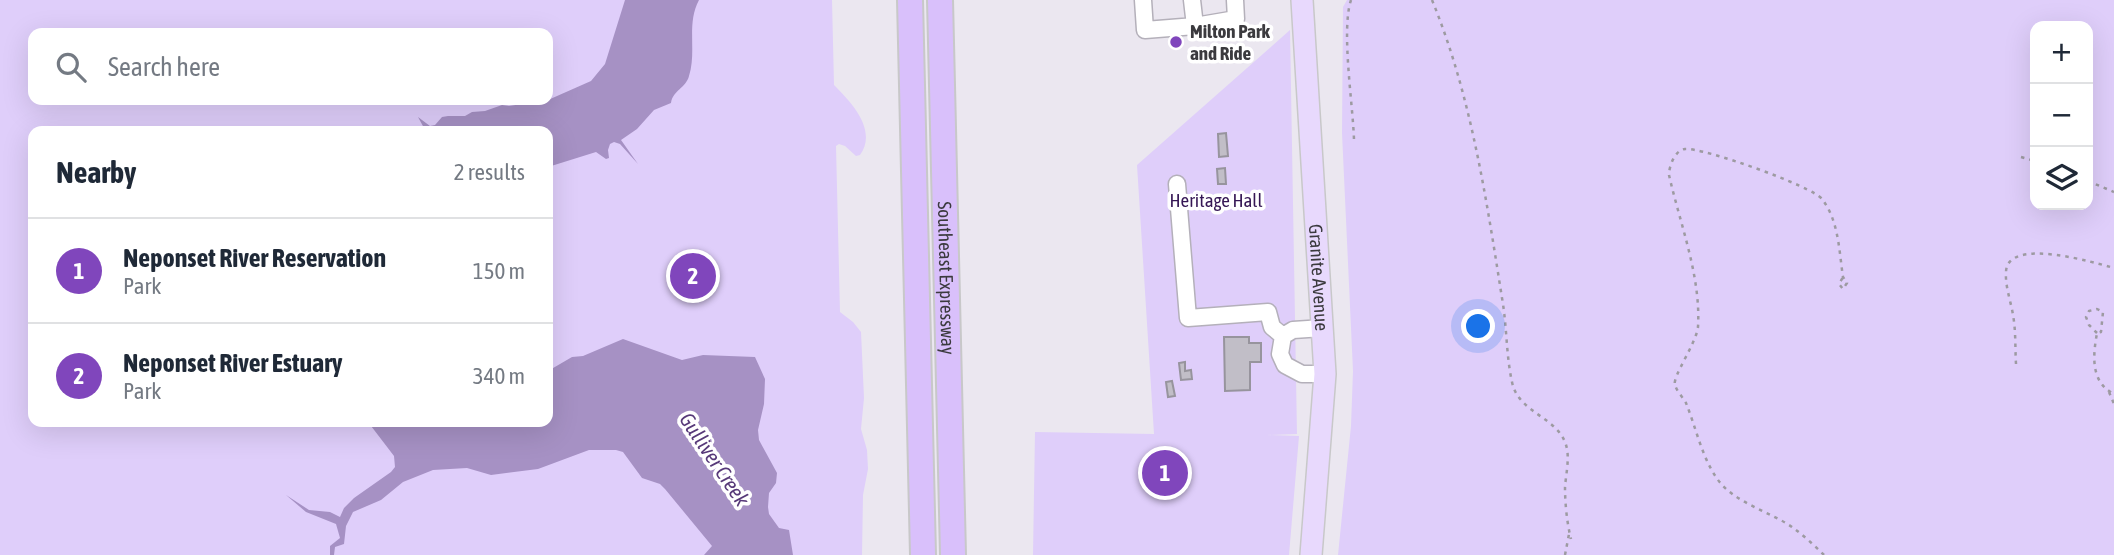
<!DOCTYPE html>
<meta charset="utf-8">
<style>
:root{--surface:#fff;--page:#f6f6f7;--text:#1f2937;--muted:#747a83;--line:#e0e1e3;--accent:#8046bc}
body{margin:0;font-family:"Asap Condensed",sans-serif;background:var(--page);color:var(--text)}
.controls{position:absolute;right:21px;top:21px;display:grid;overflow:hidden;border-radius:14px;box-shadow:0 7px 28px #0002}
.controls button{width:63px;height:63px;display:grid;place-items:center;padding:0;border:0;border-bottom:2px solid var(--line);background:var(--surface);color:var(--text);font:35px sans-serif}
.you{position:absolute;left:1479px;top:327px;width:24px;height:24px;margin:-18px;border:5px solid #fff;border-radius:50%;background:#1a73e8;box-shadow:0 0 0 10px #1a73e833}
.badge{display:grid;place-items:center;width:46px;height:46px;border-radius:50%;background:var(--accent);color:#fff;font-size:23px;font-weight:700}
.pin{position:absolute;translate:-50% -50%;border:4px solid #fff;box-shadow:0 2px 7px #0006}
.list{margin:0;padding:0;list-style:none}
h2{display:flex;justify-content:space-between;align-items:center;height:91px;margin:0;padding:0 28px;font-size:30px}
h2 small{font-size:23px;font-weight:400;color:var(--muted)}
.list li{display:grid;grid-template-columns:46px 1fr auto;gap:21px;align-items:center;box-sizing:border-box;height:105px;padding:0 28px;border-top:2px solid var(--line)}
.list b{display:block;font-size:26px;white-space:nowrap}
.list p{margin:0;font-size:23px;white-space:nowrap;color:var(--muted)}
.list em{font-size:23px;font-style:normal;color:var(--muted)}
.icon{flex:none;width:38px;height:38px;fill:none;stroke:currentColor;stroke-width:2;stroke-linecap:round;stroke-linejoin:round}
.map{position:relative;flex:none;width:2114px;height:555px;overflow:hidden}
.search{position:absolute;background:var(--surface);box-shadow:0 7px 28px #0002;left:28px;top:28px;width:525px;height:77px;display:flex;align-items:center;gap:18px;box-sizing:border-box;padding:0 24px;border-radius:14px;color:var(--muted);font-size:26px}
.panel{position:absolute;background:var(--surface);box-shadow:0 7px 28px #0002;left:28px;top:126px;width:525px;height:301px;border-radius:14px}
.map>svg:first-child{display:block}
.green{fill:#dfcefa;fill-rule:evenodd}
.water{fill:#a691c4}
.building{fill:#c1bec7;stroke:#97949d;stroke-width:2}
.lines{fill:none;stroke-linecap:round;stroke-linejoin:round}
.minor-casing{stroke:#b4b0ba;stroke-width:19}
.major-casing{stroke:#c8c8c9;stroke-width:24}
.highway-casing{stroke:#c8c8c9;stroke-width:28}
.path{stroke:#9d9aa1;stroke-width:2.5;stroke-dasharray:3.5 5;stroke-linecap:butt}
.minor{stroke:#fff;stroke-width:16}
.major{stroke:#e8d9fd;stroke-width:21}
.highway{stroke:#d9c0fb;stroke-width:24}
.poi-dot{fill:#8046bc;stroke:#fff;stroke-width:2.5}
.labels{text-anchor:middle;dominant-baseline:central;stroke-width:7;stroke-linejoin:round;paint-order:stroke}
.poi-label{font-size:19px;font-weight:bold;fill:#3b3a3e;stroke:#fff;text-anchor:start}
.park-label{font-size:19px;fill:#361755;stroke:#fff}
.street-label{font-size:19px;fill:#3b3a3e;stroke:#fff}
.water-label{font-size:21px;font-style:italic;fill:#573979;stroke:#fff}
</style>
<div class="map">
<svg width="2114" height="555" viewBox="0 0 2114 555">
<rect width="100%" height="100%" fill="#ebe7f0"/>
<path class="green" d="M 0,0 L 832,0 L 834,85 C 851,102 878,130 860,155 L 856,156 L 845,146 L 839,144 L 836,146 L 840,312 L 853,322 L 861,332 L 864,398 L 861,429 L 867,450 L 868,469 L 863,495 L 862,555 L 0,555 ZM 33,33 L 548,33 L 548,100 L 33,100 ZM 33,131 L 548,131 L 548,422 L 33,422 Z
M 1347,0 L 2114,0 L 2114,555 L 1338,555 L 1351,426 L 1353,371 L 1342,133 L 1343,7 ZM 2035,26 L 2088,26 L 2088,205 L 2035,205 Z
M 1290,30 L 1297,434 L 1267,435 L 1299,436 L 1289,555 L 1033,555 L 1035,432 L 1154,434 L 1137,165 Z"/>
<path class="water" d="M 625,0 L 699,0 C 686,24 697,51 689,76 C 686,88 673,90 671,103 L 654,110 L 637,129 L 621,140 L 638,164 L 620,144 L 614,142 L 610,144 L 608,150 L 609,158 L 606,159 L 596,152 L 548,167 L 548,131 L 416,131 L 424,128 L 418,117 L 430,126 L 435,125 L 442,117 L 448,116 L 465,116 L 472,112 L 485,111 L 502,105 L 509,106 L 548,100 L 591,81 L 605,64 Z
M 623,339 L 682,360 L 703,355 L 755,357 L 765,379 L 764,404 L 758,430 L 759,440 L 777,473 L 776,483 L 769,493 L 768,507 L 769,514 L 779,528 L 789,530 L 793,555 L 704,555 L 712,546 L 665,489 L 660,484 L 642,478 L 623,452 L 616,450 L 589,450 L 538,469 L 491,475 L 467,468 L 433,470 L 403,482 L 381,500 L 353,512 L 346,526 L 344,544 L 335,547 L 334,555 L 330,555 L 330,546 L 340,538 L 336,524 L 306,512 L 286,495 L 309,510 L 330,512 L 340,517 L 344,508 L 354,498 L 391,472 L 395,467 L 394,456 L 368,422 L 548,422 L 548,371 L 572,357 L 583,356 Z"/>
<path class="building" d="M 1226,133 L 1228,156 L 1219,157 L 1218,134 Z
M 1225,168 L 1226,184 L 1218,184 L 1217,169 Z
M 1224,337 L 1249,337 L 1249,343 L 1261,343 L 1261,362 L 1250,362 L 1250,390 L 1225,391 Z
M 1185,362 L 1185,371 L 1191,370 L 1192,379 L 1181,380 L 1179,363 Z
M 1172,381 L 1175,396 L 1168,397 L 1166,382 Z"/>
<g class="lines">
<defs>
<path id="minor" d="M 1143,0 L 1145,30 L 1195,26 L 1192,0
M 1195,26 L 1236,19 L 1235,0
M 1177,184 L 1188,318 L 1268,312 L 1272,327 L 1283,336
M 1323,328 L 1293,330 L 1283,336 L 1280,354 L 1285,365 L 1302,374 L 1325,374"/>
<g id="major">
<path id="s1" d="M 1302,0 L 1325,374 L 1311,555"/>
</g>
<g id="highway">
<path d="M 910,0 L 923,555"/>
<path id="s2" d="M 940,0 L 953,555"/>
</g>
</defs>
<use href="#minor" class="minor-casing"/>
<use href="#major" class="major-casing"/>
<use href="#highway" class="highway-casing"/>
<path class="path" d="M 1351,0 C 1341,30 1353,105 1354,140
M 1432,0 C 1471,95 1486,197 1502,298 C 1507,326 1506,355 1512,382 C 1518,413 1558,417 1566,445 C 1570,457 1566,474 1565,487 C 1565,504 1567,523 1571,539
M 2021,157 L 2035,161
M 2088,181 L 2114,192
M 2097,333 L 2089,325 L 2086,317 L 2089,311 L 2097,309 L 2103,312 L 2101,332 L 2097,333 C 2093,355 2090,382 2114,394
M 2016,364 C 2015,348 2016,331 2013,315 C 2011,302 2005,286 2006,272 C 2007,236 2096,263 2114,268
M 2109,392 L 2114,404
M 1565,555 L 1569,534
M 1824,555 C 1814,545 1803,535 1792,527 C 1770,512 1742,505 1723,486 C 1703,464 1697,430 1686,403 C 1683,397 1677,392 1675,385 C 1672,377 1696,344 1698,327 C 1701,276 1680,224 1669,175 C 1669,166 1675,150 1685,149 C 1702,147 1812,186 1822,199 C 1839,221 1839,251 1843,277 L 1847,283 L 1843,289 L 1839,284 L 1843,277"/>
<use href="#minor" class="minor"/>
<use href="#major" class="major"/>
<use href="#highway" class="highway"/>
</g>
<circle class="poi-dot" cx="1176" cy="42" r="7"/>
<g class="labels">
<g class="poi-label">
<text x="1190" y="31">Milton Park<tspan x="1190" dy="22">and Ride</tspan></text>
</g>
<g class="park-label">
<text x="1216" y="200">Heritage Hall</text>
</g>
<g class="street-label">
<text stroke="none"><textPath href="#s2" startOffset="278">Southeast Expressway</textPath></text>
<text stroke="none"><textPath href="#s1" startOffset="278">Granite Avenue</textPath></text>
</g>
<g class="water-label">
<text transform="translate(715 459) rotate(56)">Gulliver Creek</text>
</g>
</g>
</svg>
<div class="controls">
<button>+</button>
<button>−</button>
<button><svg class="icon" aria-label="layers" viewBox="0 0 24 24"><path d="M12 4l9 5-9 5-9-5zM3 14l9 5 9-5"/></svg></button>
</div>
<div class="you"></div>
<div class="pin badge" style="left:1165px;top:473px">1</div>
<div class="pin badge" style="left:693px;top:276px">2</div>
<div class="search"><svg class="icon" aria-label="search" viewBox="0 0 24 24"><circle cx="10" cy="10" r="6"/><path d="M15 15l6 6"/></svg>Search here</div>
<section class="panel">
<h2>Nearby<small>2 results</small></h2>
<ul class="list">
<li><span class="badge">1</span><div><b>Neponset River Reservation</b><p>Park</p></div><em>150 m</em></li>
<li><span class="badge">2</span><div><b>Neponset River Estuary</b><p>Park</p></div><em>340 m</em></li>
</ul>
</section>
</div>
